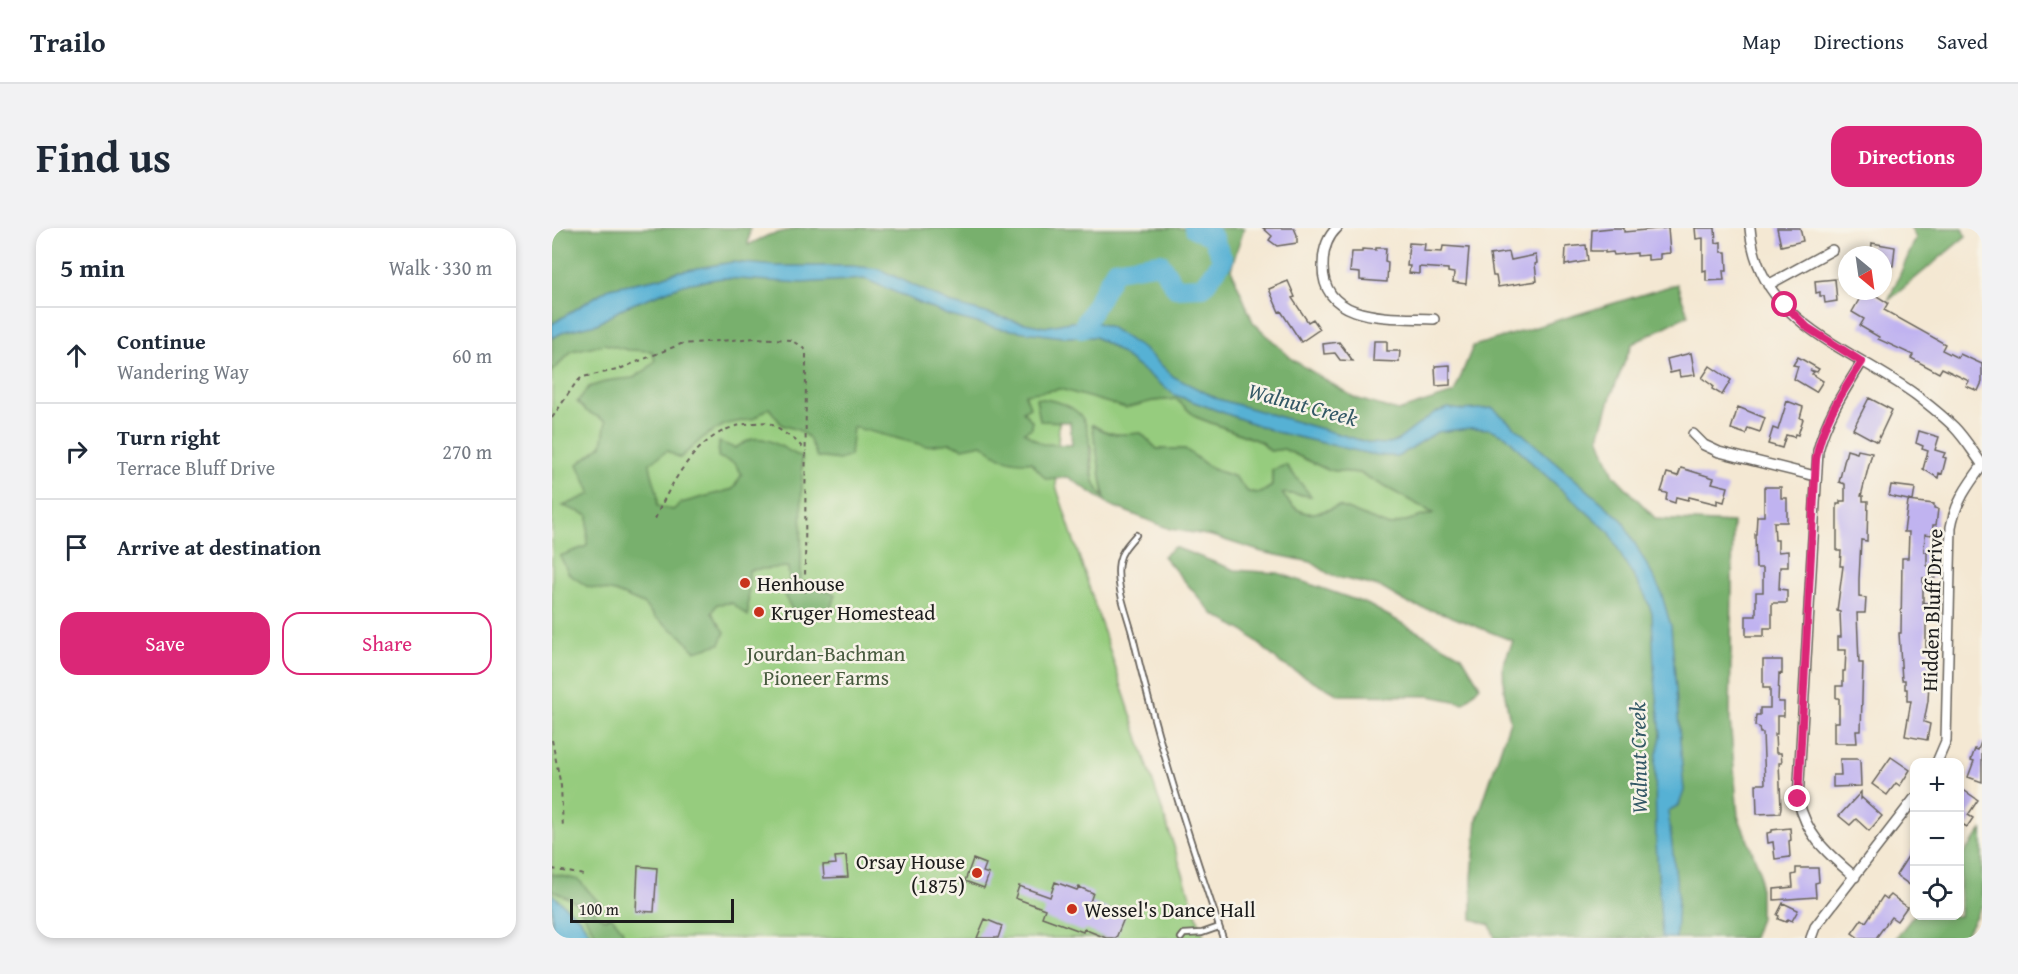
<!DOCTYPE html>
<meta charset="utf-8">
<style>
:root{--surface:#fff;--page:#f2f2f3;--text:#1f2937;--muted:#747a83;--line:#e0e1e3;--accent:#db2777}
body{margin:0;font-family:"Gentium Book Plus",serif;background:var(--page);color:var(--text)}
.controls{position:absolute;right:18px;bottom:18px;display:grid;overflow:hidden;border-radius:12px;box-shadow:0 3px 9px #0003}
.controls button{width:54px;height:54px;display:grid;place-items:center;padding:0;border:0;border-bottom:2px solid var(--line);background:var(--surface);color:var(--text);font:30px sans-serif}
.compass{position:absolute;left:1286px;top:18px;width:54px;height:54px;border-radius:50%;background:var(--surface);box-shadow:0 3px 9px #0003;rotate:151deg}
.scale{position:absolute;left:18px;bottom:15px;width:164px;box-sizing:border-box;padding-left:6px;border:3px solid #1c1c1c;border-top:0;font-size:16px;line-height:21px;white-space:nowrap;color:#1c1c1c;-webkit-text-stroke:4px #f7f3e8;paint-order:stroke}
.stop{position:absolute;width:18px;height:18px;margin:-14px;border:4px solid #db2777;border-radius:50%;background:#fff}
.stop.end{background:#db2777;border-color:#fff;box-shadow:0 2px 6px #0008}
.list{margin:0;padding:0;list-style:none}
h2{display:flex;justify-content:space-between;align-items:center;height:78px;margin:0;padding:0 24px;font-size:26px}
h2 small{font-size:20px;font-weight:400;color:var(--muted)}
.list li{display:grid;grid-template-columns:39px 1fr auto;gap:18px;align-items:center;box-sizing:border-box;height:96px;padding:0 24px;border-top:2px solid var(--line)}
.list b{display:block;font-size:22px;white-space:nowrap}
.list p{margin:0;font-size:20px;white-space:nowrap;color:var(--muted)}
.list em{font-size:20px;font-style:normal;color:var(--muted)}
.actions{display:flex;gap:12px;padding:18px 24px}
.actions a{flex:1;padding:14px 0;border:2px solid var(--accent);border-radius:18px;text-align:center;font-size:21px;color:var(--accent)}
.actions .main{background:var(--accent);color:#fff}
.icon{flex:none;width:33px;height:33px;fill:none;stroke:currentColor;stroke-width:2;stroke-linecap:round;stroke-linejoin:round}
.map{position:relative;flex:none;width:1430px;height:710px;overflow:hidden;border-radius:18px}
header{display:flex;align-items:center;gap:36px;box-sizing:border-box;height:84px;padding:0 30px;background:var(--surface);border-bottom:2px solid var(--line)}
header strong{font-size:28px}
nav{display:flex;gap:33px;margin-inline-start:auto;font-size:21px}
.intro{display:flex;align-items:center;justify-content:space-between;box-sizing:border-box;height:144px;padding:0 36px}
h1{margin:0;font-size:42px}
.button{padding:15px 27px;border-radius:18px;background:var(--accent);color:#fff;font-size:21px;font-weight:700}
main{display:flex;gap:36px;padding:0 36px}
aside{flex:1;background:var(--surface);border-radius:18px;box-shadow:0 3px 9px #0003}
.map>svg:first-child{display:block}
.green{fill:#96cc7e;stroke:#59744d;stroke-width:1.5}
.forest{fill:#78b06d;stroke:#4a6644;stroke-width:1.5;fill-rule:evenodd}
.water{fill:#56b1d4;stroke:#396678;stroke-width:1.5}
.lines{fill:none;stroke-linecap:round;stroke-linejoin:round}
.river{stroke:#56b1d4;stroke-width:20}
.building{fill:#c0b3f0}
.lane-casing{stroke:#68635c;stroke-width:8}
.street-casing{stroke:#68635c;stroke-width:12}
.path{stroke:#68635c;stroke-width:2;stroke-dasharray:4.5 4.5;stroke-linecap:butt}
.lane{stroke:#fff;stroke-width:4.5}
.street{stroke:#fff;stroke-width:9}
.route{stroke:#db2777;stroke-width:8}
.poi-dot{fill:#c8321e;stroke:#f7f3e8;stroke-width:2}
.labels{text-anchor:middle;dominant-baseline:central;stroke-width:5;stroke-linejoin:round;paint-order:stroke}
.poi-label{font-size:21px;fill:#1c1c1c;stroke:#f7f3e8;text-anchor:start}
.street-label{font-size:21px;fill:#1c1c1c;stroke:#f7f3e8}
.park-label{font-size:21px;fill:#475a3e;stroke:#f7f3e8}
.water-label{font-size:22px;font-style:italic;fill:#335866;stroke:#f7f3e8}
</style>
<header>
<strong>Trailo</strong>
<nav><a>Map</a><a>Directions</a><a>Saved</a></nav>
</header>
<div class="intro"><h1>Find us</h1><a class="button">Directions</a></div>
<main>
<aside>
<h2>5 min<small>Walk · 330 m</small></h2>
<ul class="list">
<li><svg class="icon" aria-label="ahead" viewBox="0 0 24 24"><path d="M12 20V5M6 11l6-6 6 6"/></svg><div><b>Continue</b><p>Wandering Way</p></div><em>60 m</em></li>
<li><svg class="icon" aria-label="right" viewBox="0 0 24 24"><path d="M7 20v-9h11M14 6l5 5-5 5"/></svg><div><b>Turn right</b><p>Terrace Bluff Drive</p></div><em>270 m</em></li>
<li><svg class="icon" aria-label="arrive" viewBox="0 0 24 24"><path d="M6 21V4h12l-3 4 3 4H6"/></svg><div><b>Arrive at destination</b></div></li>
</ul>
<div class="actions"><a class="main">Save</a><a>Share</a></div>
</aside>
<div class="map">
<svg width="1430" height="710" viewBox="0 0 1430 710">
<rect width="100%" height="100%" fill="#f7f3e8"/>
<filter id="ink" filterUnits="userSpaceOnUse"><feTurbulence type="fractalNoise" baseFrequency=".0167" numOctaves="2"/><feDisplacementMap in="SourceGraphic" scale="12" xChannelSelector="R" yChannelSelector="G"/><feConvolveMatrix kernelMatrix="1 2 1 2 8 2 1 2 1" color-interpolation-filters="sRGB"/></filter>
<filter id="wash" filterUnits="userSpaceOnUse"><feTurbulence type="fractalNoise" baseFrequency=".008" numOctaves="4" result="noise"/><feDisplacementMap in="SourceGraphic" scale="24" xChannelSelector="R" yChannelSelector="G"/><feGaussianBlur stdDeviation="1.35" result="paint"/><feColorMatrix in="noise" values="0 0 0 0 0 0 0 0 0 0 0 0 0 0 0 0 0 1.4 0 .05"/><feComposite in="paint" operator="in"/></filter>
<g filter="url(#wash)">
<rect width="100%" height="100%" fill="#f4e8d3"/>
<path class="green" d="M 92,56 L 601,173 L 624,171 L 644,189 L 709,214 L 718,223 L 732,221 L 776,242 L 808,245 L 881,285 L 837,298 L 787,278 C 760,289 747,290 729,265 L 759,268 L 720,242 L 720,258 L 709,265 L 696,264 L 683,249 L 660,241 L 633,221 L 605,221 L 589,205 C 568,207 560,209 541,197 L 552,269 C 537,259 542,234 539,219 C 536,208 516,186 508,176 L 504,258 L 652,710 L 0,710 L 0,103 Z"/>
<path class="forest" d="M 0,0 L 198,0 L 196,17 L 217,7 L 247,0 L 692,0 L 679,41 L 701,94 L 741,132 L 803,170 L 846,183 L 902,165 L 921,118 L 1125,56 L 1136,87 L 1080,116 L 1059,168 L 1047,209 L 1062,247 L 1104,291 L 1181,295 L 1178,491 L 1186,588 L 1208,643 L 1208,690 L 1201,710 L 943,710 L 938,697 L 920,691 L 920,650 L 925,592 L 958,493 L 952,462 L 951,437 L 961,413 L 893,386 L 857,376 L 828,359 L 780,348 L 759,334 L 710,324 L 660,308 L 618,301 L 558,277 L 516,249 L 494,251 L 479,234 C 457,235 446,230 430,216 L 411,220 L 398,215 L 374,218 L 301,199 L 298,228 L 287,232 L 265,229 L 257,210 L 246,202 L 230,197 L 217,180 L 201,191 L 174,196 L 154,207 L 128,230 L 115,223 L 98,235 C 99,251 108,262 105,278 L 121,282 L 129,275 L 181,261 L 190,246 L 182,235 L 166,229 L 167,214 L 183,220 C 188,217 195,213 200,211 C 217,207 235,224 250,229 L 249,356 L 283,366 L 277,387 L 260,381 L 245,390 L 232,367 L 237,352 L 236,339 L 197,342 L 196,388 L 180,375 L 165,376 L 160,385 L 173,404 L 168,416 L 143,423 L 129,408 L 104,390 L 91,376 L 63,364 L 36,359 L 17,346 L 8,328 L 35,318 L 36,287 L 11,278 L 39,266 L 26,236 L 50,217 L 54,193 L 34,183 L 25,174 L 37,159 L 59,152 L 81,150 L 94,142 L 103,133 L 100,123 L 76,122 L 53,116 L 20,123 L 0,144 ZM 508,161 L 574,180 L 601,173 L 624,171 L 644,189 L 709,214 L 718,223 L 732,221 L 776,242 L 808,245 L 881,285 L 837,298 L 787,278 C 760,288 747,291 730,265 L 759,268 L 734,237 L 720,242 L 720,258 L 709,265 L 696,264 L 683,249 L 660,241 L 633,221 L 605,221 L 589,205 C 568,207 559,208 540,197 L 553,271 C 518,235 568,178 484,170 L 488,193 L 518,194 L 520,217 L 490,216 L 472,204 L 480,200 L 480,193 L 471,183 L 478,179 L 473,166 Z
M 1359,0 L 1411,0 L 1414,8 L 1336,73 L 1364,10 Z
M 622,319 L 683,342 L 726,345 L 815,376 L 910,428 L 928,458 L 912,475 L 878,468 L 787,467 L 728,435 L 695,405 L 661,386 L 611,328 Z
M 1430,602 L 1430,677 L 1412,710 L 1344,710 L 1362,687 L 1408,688 L 1408,630 Z
M 0,646 L 27,652 L 49,677 L 41,684 L 52,691 L 59,688 L 70,701 L 72,710 L 46,710 L 24,674 L 0,662 Z"/>
<path class="water" d="M 180,34 L 224,38 L 300,38 L 327,41 L 401,76 L 463,93 L 493,99 L 517,94 L 540,93 L 558,99 L 594,123 L 622,149 L 666,171 L 818,215 L 835,216 L 846,212 L 882,185 L 896,180 L 910,182 L 941,180 L 1070,292 L 1108,361 L 1119,398 L 1132,563 L 1127,577 L 1116,583 L 1126,667 L 1124,710 L 1110,710 L 1104,614 L 1103,534 L 1109,508 L 1102,440 L 1100,385 L 1093,367 L 1072,333 L 1058,305 L 981,236 L 954,208 L 938,201 L 919,200 L 885,204 L 847,228 L 835,228 L 818,226 L 724,204 L 623,167 L 559,118 L 543,109 L 510,109 L 444,100 L 395,87 L 313,51 L 250,55 L 171,50 L 133,56 L 73,79 L 45,96 L 14,103 L 0,110 L 0,96 L 57,60 L 107,50 L 124,44 Z
M 0,666 L 29,692 L 41,710 L 0,710 Z"/>
<g class="lines">
<path class="river" d="M 530,101 L 563,42 L 608,35 L 624,60 L 651,59 L 671,32 L 660,8 L 642,0"/>
</g>
<g id="blocks">
<path class="building" d="M 711,0 L 742,0 L 745,7 L 745,15 L 725,18 L 717,12 L 720,8 Z
M 1059,0 L 1072,0 L 1072,4 L 1116,0 L 1118,25 L 1108,26 L 1108,31 L 1096,32 L 1096,27 L 1085,28 L 1085,25 L 1062,27 L 1061,24 L 1053,25 L 1053,23 L 1039,23 L 1040,2 Z
M 1143,0 L 1163,0 L 1164,15 L 1169,14 L 1169,24 L 1174,24 L 1175,43 L 1171,43 L 1172,52 L 1154,53 L 1154,42 L 1151,43 L 1151,10 L 1144,11 Z
M 1225,0 L 1248,0 L 1251,13 L 1229,18 Z
M 857,15 L 873,16 L 872,23 L 890,24 L 891,18 L 917,20 L 914,56 L 901,54 L 902,45 L 896,44 L 896,41 L 867,39 L 867,46 L 857,45 L 858,38 L 855,38 Z
M 1320,15 L 1343,19 L 1341,38 L 1331,37 L 1331,27 L 1319,27 Z
M 1034,17 L 1036,33 L 1013,37 L 1014,19 Z
M 824,20 L 834,20 L 833,33 L 836,34 L 835,54 L 808,52 L 808,45 L 798,44 L 800,24 L 810,24 L 810,21 L 824,22 Z
M 957,24 L 959,32 L 984,27 L 985,35 L 983,36 L 985,53 L 946,59 L 944,48 L 941,48 L 938,27 Z
M 1283,51 L 1285,73 L 1273,75 L 1272,68 L 1268,68 L 1268,64 L 1264,65 L 1263,53 Z
M 736,53 L 743,69 L 740,70 L 756,94 L 761,91 L 768,101 L 749,114 L 729,83 L 727,84 L 717,61 Z
M 1312,63 L 1317,63 L 1336,75 L 1332,82 L 1393,116 L 1390,122 L 1406,130 L 1408,126 L 1430,136 L 1430,154 L 1426,163 L 1414,158 L 1417,153 L 1390,140 L 1387,145 L 1359,130 L 1361,127 L 1326,111 L 1327,109 L 1308,98 L 1312,91 L 1300,84 Z
M 822,113 L 835,113 L 835,123 L 848,123 L 847,134 L 821,133 Z
M 787,114 L 801,133 L 788,132 L 783,125 L 772,126 L 771,116 Z
M 1139,125 L 1143,147 L 1128,149 L 1127,143 L 1118,145 L 1115,131 Z
M 1246,129 L 1267,141 L 1265,144 L 1258,142 L 1262,144 L 1260,146 L 1271,153 L 1264,164 L 1242,151 L 1246,138 L 1241,137 Z
M 898,137 L 898,157 L 884,158 L 883,138 Z
M 1158,138 L 1179,152 L 1170,167 L 1160,161 L 1161,158 L 1150,150 Z
M 1317,170 L 1340,182 L 1325,214 L 1301,201 Z
M 1235,173 L 1251,179 L 1248,190 L 1251,191 L 1246,207 L 1243,206 L 1242,209 L 1234,207 L 1230,220 L 1216,216 L 1221,200 L 1226,202 Z
M 1186,179 L 1213,190 L 1208,204 L 1196,200 L 1194,206 L 1179,201 Z
M 1367,203 L 1387,209 L 1383,222 L 1393,225 L 1391,229 L 1394,230 L 1390,246 L 1387,245 L 1386,250 L 1371,241 L 1376,223 L 1370,221 L 1371,218 L 1364,215 Z
M 1295,222 L 1305,225 L 1306,222 L 1320,225 L 1309,268 L 1311,268 L 1311,273 L 1316,273 L 1315,313 L 1309,312 L 1307,351 L 1307,369 L 1314,370 L 1313,385 L 1305,385 L 1307,435 L 1311,435 L 1310,470 L 1309,503 L 1304,503 L 1305,515 L 1282,515 L 1282,494 L 1287,494 L 1287,470 L 1284,470 L 1284,458 L 1291,458 L 1291,443 L 1293,443 L 1294,422 L 1286,422 L 1286,409 L 1289,409 L 1288,384 L 1285,383 L 1291,338 L 1288,338 L 1289,323 L 1285,323 L 1285,276 L 1288,276 L 1288,273 L 1293,273 L 1293,256 L 1287,254 Z
M 1129,240 L 1162,250 L 1160,255 L 1176,259 L 1172,274 L 1165,272 L 1165,276 L 1137,269 L 1136,272 L 1124,269 L 1123,275 L 1114,272 L 1115,265 L 1109,264 L 1115,245 L 1126,248 Z
M 1339,257 L 1363,260 L 1361,273 L 1337,268 Z
M 1212,259 L 1229,259 L 1229,270 L 1235,270 L 1235,294 L 1222,294 L 1223,312 L 1226,312 L 1226,324 L 1236,323 L 1236,339 L 1228,339 L 1227,361 L 1235,362 L 1235,375 L 1220,375 L 1220,400 L 1212,400 L 1212,408 L 1194,408 L 1194,388 L 1204,388 L 1204,364 L 1211,364 L 1211,340 L 1204,340 L 1203,306 L 1204,306 L 1205,288 L 1212,288 Z
M 1356,273 L 1382,276 L 1382,280 L 1386,281 L 1384,297 L 1381,297 L 1380,307 L 1373,306 L 1372,324 L 1375,324 L 1375,338 L 1383,338 L 1383,350 L 1371,350 L 1371,375 L 1379,374 L 1380,389 L 1374,389 L 1374,422 L 1377,422 L 1377,441 L 1380,441 L 1380,454 L 1377,454 L 1376,473 L 1372,494 L 1378,496 L 1375,512 L 1353,508 L 1359,473 L 1355,473 L 1355,461 L 1353,461 L 1353,452 L 1350,452 L 1347,405 L 1349,405 L 1350,330 L 1356,330 L 1357,304 L 1352,304 Z
M 1211,432 L 1230,432 L 1230,446 L 1227,445 L 1226,474 L 1232,474 L 1232,488 L 1225,488 L 1225,506 L 1223,506 L 1224,525 L 1229,525 L 1230,535 L 1227,535 L 1229,579 L 1228,585 L 1205,586 L 1204,556 L 1213,556 L 1211,505 L 1208,505 L 1207,499 L 1203,498 L 1204,487 L 1208,487 L 1208,480 L 1218,480 L 1218,460 L 1211,460 Z
M 1429,514 L 1430,515 L 1430,554 L 1416,549 L 1422,533 L 1419,532 L 1423,521 L 1426,522 Z
M 1339,529 L 1358,542 L 1348,558 L 1344,555 L 1335,567 L 1320,556 Z
M 1288,531 L 1305,531 L 1308,532 L 1309,558 L 1281,559 L 1281,547 L 1289,547 Z
M 1407,559 L 1426,572 L 1416,587 L 1421,590 L 1415,599 L 1410,596 L 1407,599 Z
M 1309,564 L 1309,571 L 1310,570 L 1330,588 L 1317,603 L 1304,591 L 1298,597 L 1287,588 Z
M 1238,600 L 1239,612 L 1237,613 L 1238,629 L 1223,631 L 1221,614 L 1216,615 L 1215,605 L 1220,604 L 1220,602 Z
M 1362,619 L 1362,660 L 1344,647 Z
M 294,628 L 296,649 L 272,650 L 271,637 L 284,636 L 283,629 Z
M 421,631 L 434,636 L 431,644 L 437,646 L 432,660 L 413,653 Z
M 86,638 L 105,640 L 102,684 L 84,683 Z
M 1244,640 L 1266,640 L 1267,654 L 1263,655 L 1264,669 L 1222,672 L 1222,661 L 1241,659 L 1240,647 L 1244,646 Z
M 503,654 L 525,662 L 527,659 L 541,665 L 538,674 L 573,688 L 564,710 L 554,710 L 532,701 L 531,704 L 490,689 L 493,681 L 463,670 L 467,658 L 498,669 Z
M 1339,667 L 1355,679 L 1345,693 L 1339,689 L 1324,710 L 1307,710 L 1300,705 L 1310,691 L 1314,694 L 1331,668 L 1335,671 Z
M 1231,675 L 1246,682 L 1240,693 L 1236,691 L 1234,694 L 1226,691 L 1227,688 L 1225,687 Z
M 433,691 L 450,698 L 446,710 L 425,710 Z"/>
</g>
</g>
<g filter="url(#ink)">
<use href="#blocks" fill-opacity="0" stroke="#68635c" stroke-width="1.5"/>
<g class="lines">
<defs>
<path id="lane" d="M 584,307 C 577,315 569,323 567,334 C 563,356 574,383 580,405 C 604,508 637,610 671,710
M 629,710 L 632,706 L 650,705 L 667,699"/>
<path id="street" d="M 785,0 C 774,10 771,23 771,38 C 770,96 842,89 882,91
M 1198,0 C 1206,96 1299,119 1364,167 C 1377,177 1391,188 1402,199 C 1413,210 1421,224 1430,236
M 1216,57 L 1280,22
M 1141,206 L 1152,217 L 1167,224 L 1263,248
M 1385,534 L 1394,513 L 1399,299 C 1403,275 1416,257 1430,238
M 1303,649 C 1275,625 1255,609 1246,571 L 1266,223 C 1274,190 1292,163 1310,134
M 1259,710 L 1263,699 L 1362,571"/>
</defs>
<use href="#lane" class="lane-casing"/>
<use href="#street" class="street-casing"/>
<path class="path" d="M 0,190 L 23,156 L 30,149 L 65,142 L 129,116 L 204,110 L 239,112 L 254,122 L 253,366
M 103,291 C 119,255 143,210 184,198 C 194,195 206,195 216,194 L 243,212 L 254,223
M 0,512 L 9,558 L 11,600
M 0,641 L 32,647"/>
<use href="#lane" class="lane"/>
<use href="#street" class="street"/>
</g>
</g>
<g class="lines" filter="url(#ink)">
<path class="route" d="M 1233,77 L 1256,100 L 1310,134 C 1290,165 1270,194 1264,231 L 1246,571"/>
</g>
<g class="poi-dot">
<circle cx="193" cy="355" r="6"/>
<circle cx="207" cy="384" r="6"/>
<circle cx="425" cy="645" r="6"/>
<circle cx="520" cy="681" r="6"/>
</g>
<g class="labels">
<g class="poi-label">
<text x="205" y="355">Henhouse</text>
<text x="219" y="384">Kruger Homestead</text>
<text x="413" y="633" text-anchor="end">Orsay House<tspan x="413" dy="24">(1875)</tspan></text>
<text x="532" y="681">Wessel's Dance Hall</text>
</g>
<g class="street-label">
<text transform="translate(1380 382) rotate(-88)">Hidden Bluff Drive</text>
</g>
<g class="park-label">
<text x="274" y="425">Jourdan-Bachman<tspan x="274" dy="24">Pioneer Farms</tspan></text>
</g>
<g class="water-label">
<text transform="translate(751 176) rotate(15)">Walnut Creek</text>
<text transform="translate(1086 530) rotate(-91)">Walnut Creek</text>
</g>
</g>
</svg>
<div class="controls">
<button>+</button>
<button>−</button>
<button><svg class="icon" aria-label="locate" viewBox="0 0 24 24"><circle cx="12" cy="12" r="6"/><path d="M12 2v4M12 18v4M2 12h4M18 12h4"/></svg></button>
</div>
<svg class="compass" viewBox="-18 -18 36 36"><path d="M0-13l5 13h-10z" fill="#e53935"/><path d="M0 13l5-13h-10z" fill="#747a83"/></svg>
<div class="scale">100 m</div>
<div class="stop" style="left:1233px;top:77px"></div>
<div class="stop end" style="left:1246px;top:571px"></div>
</div>
</main>
